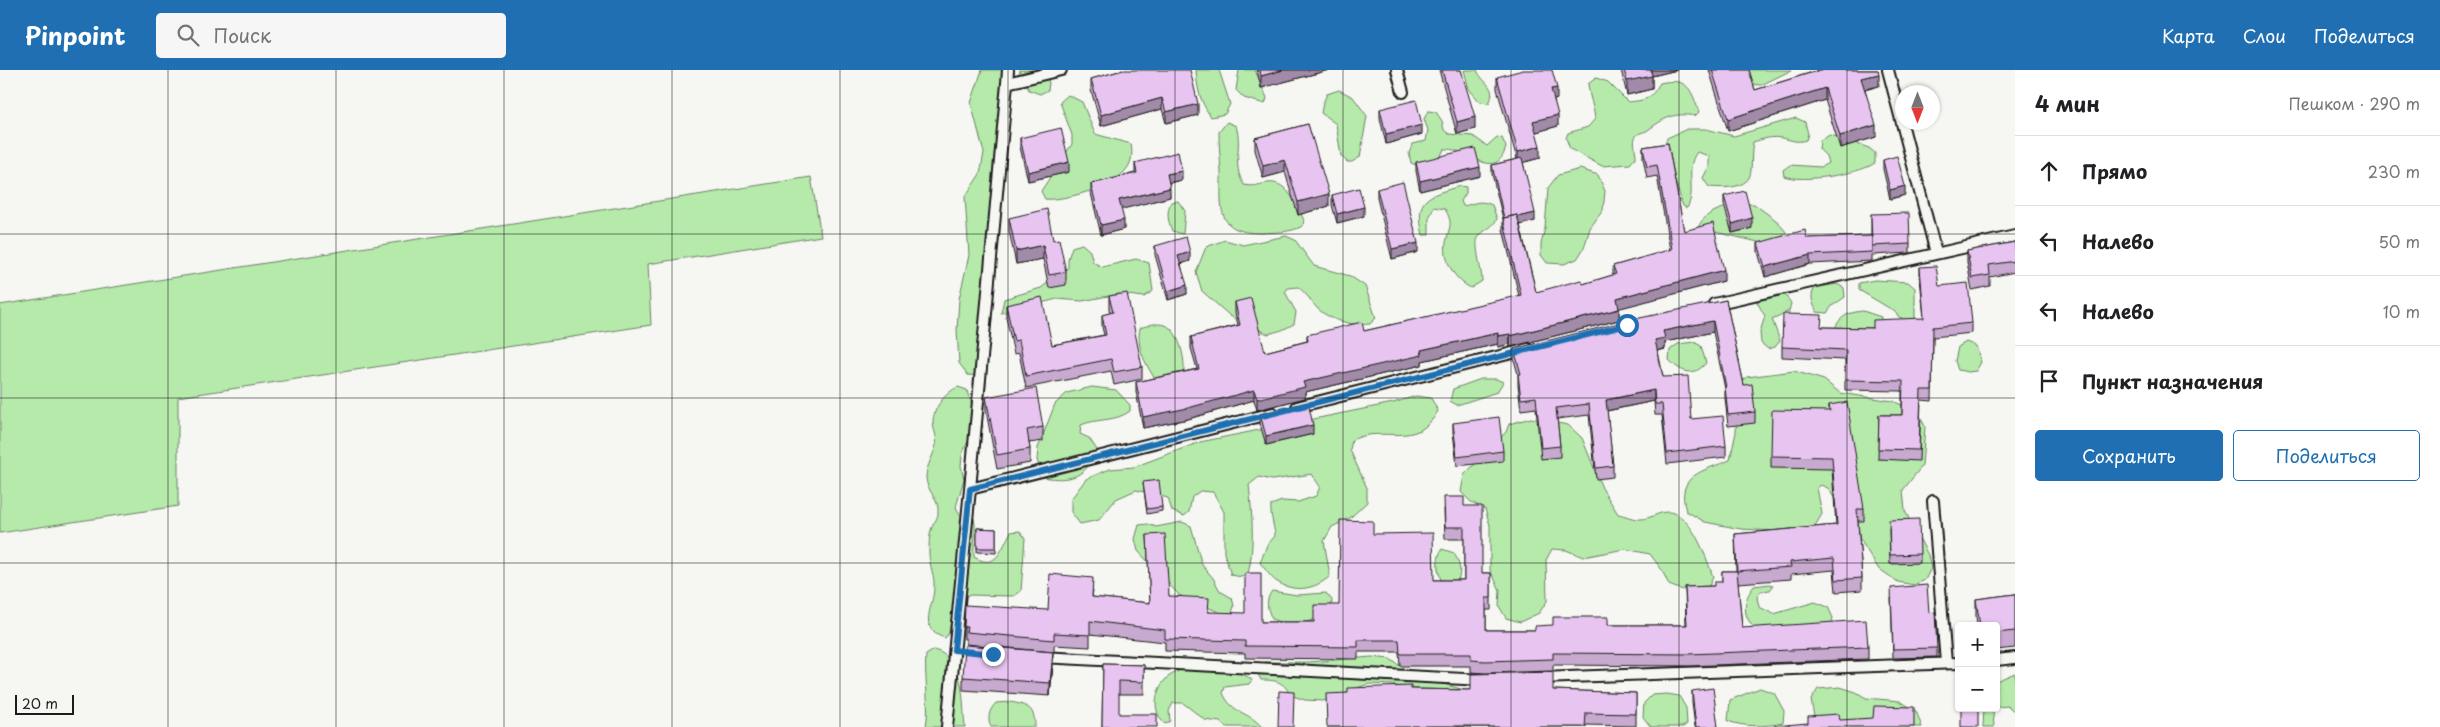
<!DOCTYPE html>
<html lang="ru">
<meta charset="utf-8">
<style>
:root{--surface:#fff;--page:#f6f6f6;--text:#202124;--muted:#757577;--line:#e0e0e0;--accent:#1f6fb2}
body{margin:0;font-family:"Playpen Sans",sans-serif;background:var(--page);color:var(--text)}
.controls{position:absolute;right:15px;bottom:15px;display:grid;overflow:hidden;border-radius:5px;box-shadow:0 1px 4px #0004}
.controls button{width:45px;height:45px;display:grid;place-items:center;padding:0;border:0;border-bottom:1px solid var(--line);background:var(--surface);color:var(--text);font:25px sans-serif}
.compass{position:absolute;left:1895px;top:15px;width:45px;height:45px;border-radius:50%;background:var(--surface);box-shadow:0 1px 4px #0004;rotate:180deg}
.scale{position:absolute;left:15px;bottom:12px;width:59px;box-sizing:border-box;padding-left:5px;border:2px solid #1c1c1c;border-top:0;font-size:14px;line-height:18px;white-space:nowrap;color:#1c1c1c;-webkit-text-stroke:4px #f6f6f2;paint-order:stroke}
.stop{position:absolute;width:15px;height:15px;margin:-11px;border:4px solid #1f6fb2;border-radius:50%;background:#fff}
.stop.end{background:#1f6fb2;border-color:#fff;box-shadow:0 1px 5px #0008}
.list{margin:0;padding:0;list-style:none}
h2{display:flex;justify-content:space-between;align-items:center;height:65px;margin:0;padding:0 20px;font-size:21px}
h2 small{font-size:16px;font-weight:400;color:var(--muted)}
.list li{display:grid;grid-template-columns:32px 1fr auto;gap:15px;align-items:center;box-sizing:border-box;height:70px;padding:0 20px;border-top:1px solid var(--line)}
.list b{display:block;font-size:19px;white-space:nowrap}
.list em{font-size:16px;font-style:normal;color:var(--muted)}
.actions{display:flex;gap:10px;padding:15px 20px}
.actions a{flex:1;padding:11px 0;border:1px solid var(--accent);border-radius:5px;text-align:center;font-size:18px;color:var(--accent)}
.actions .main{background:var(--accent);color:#fff}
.icon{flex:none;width:28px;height:28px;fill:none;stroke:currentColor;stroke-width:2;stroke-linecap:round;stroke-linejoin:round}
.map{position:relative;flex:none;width:2015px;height:657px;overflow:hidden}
header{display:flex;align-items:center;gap:30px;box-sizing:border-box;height:70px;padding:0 25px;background:var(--accent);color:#fff}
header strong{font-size:24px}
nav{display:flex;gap:28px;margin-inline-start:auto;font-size:18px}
.search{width:350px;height:45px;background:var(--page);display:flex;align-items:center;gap:12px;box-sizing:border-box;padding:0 18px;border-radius:5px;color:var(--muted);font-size:19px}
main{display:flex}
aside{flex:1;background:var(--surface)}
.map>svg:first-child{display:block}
.green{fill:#b6eaab;stroke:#698364}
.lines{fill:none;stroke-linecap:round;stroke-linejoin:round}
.service-casing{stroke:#1c1c1c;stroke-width:14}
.service{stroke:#f6f6f2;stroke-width:10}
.wall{fill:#c8a9cf;stroke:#1c1c1c}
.shaded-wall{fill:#a28aa9;stroke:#1c1c1c}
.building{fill:#e8c5f1;stroke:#1c1c1c}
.route{stroke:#1f6fb2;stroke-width:6}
.grid{fill:none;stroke:#1c1c1c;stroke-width:1;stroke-opacity:0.55}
</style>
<header>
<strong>Pinpoint</strong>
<div class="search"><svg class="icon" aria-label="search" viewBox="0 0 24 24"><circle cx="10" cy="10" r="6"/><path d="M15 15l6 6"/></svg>Поиск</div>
<nav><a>Карта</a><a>Слои</a><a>Поделиться</a></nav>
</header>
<main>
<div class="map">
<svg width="2015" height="657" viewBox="0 0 2015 657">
<rect width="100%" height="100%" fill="#f6f6f2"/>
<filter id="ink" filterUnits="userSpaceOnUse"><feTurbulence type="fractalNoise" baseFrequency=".02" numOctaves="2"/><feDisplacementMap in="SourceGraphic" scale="10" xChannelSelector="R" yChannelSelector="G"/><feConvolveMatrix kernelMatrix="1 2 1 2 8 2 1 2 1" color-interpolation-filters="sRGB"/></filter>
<g filter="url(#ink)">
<path class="green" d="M 982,0 L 1014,0 L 985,303 L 980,306 L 968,305 L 959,293 L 957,260 L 959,229 L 969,185 L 965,127 L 980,104 L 984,83 L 971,33 Z
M 1019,0 L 1045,0 L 1049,13 L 1048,20 L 1040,24 L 1029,20 Z
M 1196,0 L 1219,0 L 1230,34 L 1225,44 L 1211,47 C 1200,31 1197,19 1196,0 Z
M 1239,0 L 1255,0 L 1267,28 L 1265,34 L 1244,28 L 1236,20 Z
M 1464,0 L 1477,0 C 1482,13 1498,17 1489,33 L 1480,32 L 1469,19 Z
M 1727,0 L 1792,0 L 1761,15 L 1747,14 Z
M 1596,8 L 1608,12 L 1628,32 C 1648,30 1650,29 1660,13 C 1688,7 1691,19 1699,42 L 1695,46 C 1675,42 1664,48 1648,60 C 1644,63 1637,62 1635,68 C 1633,72 1636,81 1636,87 L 1630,94 L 1602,96 L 1570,79 L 1566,68 L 1568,63 L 1588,57 L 1595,49 C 1594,36 1589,27 1588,14 Z
M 1339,20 L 1353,27 L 1367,46 L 1360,87 L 1352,92 L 1347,92 L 1341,86 L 1336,54 L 1321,43 L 1323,33 L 1327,24 Z
M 1068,25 L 1082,32 L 1095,64 L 1131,74 C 1133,84 1132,94 1124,102 C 1111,117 1064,131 1045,129 L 1041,121 L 1072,74 L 1072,65 L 1060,32 Z
M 1428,41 L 1436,42 L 1442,51 L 1444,60 L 1449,64 L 1473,66 L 1487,76 L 1497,67 L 1502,68 L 1506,77 C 1496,114 1467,77 1444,79 L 1439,90 L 1418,96 L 1411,93 L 1409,83 L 1413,74 L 1426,71 L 1428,60 L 1424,49 Z
M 1796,48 L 1805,52 L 1808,64 L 1806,70 C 1796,73 1792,70 1782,68 C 1771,66 1763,69 1753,72 C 1751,82 1752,90 1751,100 C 1750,120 1723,118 1709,117 L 1703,108 L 1709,96 L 1709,86 L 1697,82 C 1684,99 1697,121 1687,138 L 1683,136 L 1664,75 L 1667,68 L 1687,59 L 1706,59 L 1734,66 Z
M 1227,52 L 1236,56 C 1243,78 1231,93 1244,115 C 1253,117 1257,115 1267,113 C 1288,110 1295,134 1304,150 L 1303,156 C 1289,163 1276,162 1261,163 C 1213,163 1222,135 1221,101 C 1220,88 1219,75 1219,62 Z
M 1830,65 L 1869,78 L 1875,83 L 1875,93 C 1859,104 1802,113 1784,106 L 1783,100 L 1790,95 L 1821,97 L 1828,93 L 1826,86 L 1819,79 L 1820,70 Z
M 1580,99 L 1598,105 L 1605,121 L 1603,140 L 1590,158 L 1584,178 L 1577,189 L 1564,194 L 1547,193 L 1541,185 L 1541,174 L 1545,158 L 1548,118 L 1558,105 Z
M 811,107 L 821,166 L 648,194 L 651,255 L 178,327 L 178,436 L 0,463 L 0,235 Z
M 1460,116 L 1466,117 L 1466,123 L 1461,131 L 1463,136 C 1475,134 1479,129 1492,135 L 1497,149 C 1492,159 1482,160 1478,168 C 1474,174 1482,201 1482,211 L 1471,218 C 1454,210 1441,188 1447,168 C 1450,155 1453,153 1445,139 L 1434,137 L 1429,148 L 1429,165 L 1423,165 C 1414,127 1428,126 1460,116 Z
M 1178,131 L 1185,141 L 1183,164 L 1172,161 C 1168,150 1166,143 1171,132 Z
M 1754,134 L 1777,151 L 1786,162 L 1780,170 L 1767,174 L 1698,158 C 1705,138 1736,134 1754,134 Z
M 1286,166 L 1295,170 L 1314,196 L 1350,206 L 1365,216 L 1376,248 L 1370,254 C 1353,256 1330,251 1317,238 C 1310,230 1307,224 1298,217 L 1288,218 L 1285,222 L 1296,242 L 1294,254 L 1282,260 L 1268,264 L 1230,246 L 1202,221 L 1196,202 L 1206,177 L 1225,170 L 1243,175 Z
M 1082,174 L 1090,181 L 1093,192 L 1102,197 L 1136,189 L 1149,193 L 1153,221 L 1144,227 L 1119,224 L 1082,231 L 1057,229 L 1001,243 L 1004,229 L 1041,218 L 1068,198 L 1068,189 L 1072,177 Z
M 1875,210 L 1908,212 L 1915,218 L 1915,249 L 1907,250 L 1899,247 L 1894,241 L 1859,220 L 1859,213 Z
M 1837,214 L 1844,218 L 1845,227 L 1832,236 L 1827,243 L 1817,242 C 1813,234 1809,226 1815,218 Z
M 1773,224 L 1785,225 L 1791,233 L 1789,241 L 1772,249 L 1780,271 L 1775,277 L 1768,279 L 1761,273 L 1760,262 L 1765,246 L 1757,232 L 1761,227 Z
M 1863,241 L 1881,247 L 1881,254 L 1866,270 L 1832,265 C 1839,247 1845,243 1863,241 Z
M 1153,254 C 1157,254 1162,254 1165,255 C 1179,260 1185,288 1184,301 L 1174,309 L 1155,309 C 1145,293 1136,277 1140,258 Z
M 1694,272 L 1701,276 L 1706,293 C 1693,308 1681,302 1669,290 L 1670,280 L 1678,274 Z
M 1966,272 L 1976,276 L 1981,292 L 1976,301 L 1968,302 L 1958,300 L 1955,291 L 1958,277 Z
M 1794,301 L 1824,310 L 1840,323 L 1893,331 L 1919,343 L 1925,357 L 1922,396 L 1903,420 L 1905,441 L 1928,485 L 1931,498 L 1925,510 L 1914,515 L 1898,512 L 1878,498 L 1828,418 L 1821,415 L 1817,418 L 1822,444 L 1815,456 L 1793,462 L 1741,459 L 1705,452 L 1686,441 C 1675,404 1704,401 1730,390 L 1736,362 L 1738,314 L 1747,307 Z
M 1481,309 L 1496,309 L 1503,312 L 1497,322 L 1457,335 L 1450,331 L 1453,319 Z
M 958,317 L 967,320 C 969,334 981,343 983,357 L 967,373 L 962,385 L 961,396 L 964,409 L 956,437 L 960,445 L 974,448 C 977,460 973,474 974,487 C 998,501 1001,478 1011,462 L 1020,461 L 1025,468 L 1021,521 L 1014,526 L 967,525 L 954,530 L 949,563 L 945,568 C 916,559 934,537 934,517 C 935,506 929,495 929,483 C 929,476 929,467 931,460 C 932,455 938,449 938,443 C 940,429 926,421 926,407 C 926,396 934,385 936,375 C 938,367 933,360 933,352 C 933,338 946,322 958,317 Z
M 1092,317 L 1116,320 L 1130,335 L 1130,341 C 1116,352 1097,348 1081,355 L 1080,364 L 1089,368 L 1097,380 C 1087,407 1070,412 1043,407 L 1037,390 L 1038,378 L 1055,334 L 1067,323 Z
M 1416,326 L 1431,328 L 1438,341 C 1416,381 1384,354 1352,370 L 1350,380 L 1367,418 L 1367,432 L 1350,448 L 1332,457 L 1324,471 L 1330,506 C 1315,520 1293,523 1276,511 C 1270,507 1265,498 1260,493 L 1267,475 L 1275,466 C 1274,454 1270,446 1271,435 L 1282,431 L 1298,432 L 1316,426 L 1320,417 L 1312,404 L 1272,410 L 1259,407 L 1249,415 C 1252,444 1255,475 1248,504 L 1242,507 L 1231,505 L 1224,483 L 1224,442 L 1213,422 L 1200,421 L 1192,427 L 1189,442 L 1184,446 L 1172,441 L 1168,428 L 1136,420 L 1116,429 L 1099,450 L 1080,454 L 1071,442 L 1071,429 L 1086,409 L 1110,399 L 1134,397 L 1200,372 L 1393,333 Z
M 1531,348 L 1568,355 L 1582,368 L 1602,418 L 1618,444 C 1625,445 1634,450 1641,449 C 1650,449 1658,442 1668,442 C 1691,442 1707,489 1713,507 L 1708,518 C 1693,523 1683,521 1669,515 L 1662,500 L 1650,484 L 1625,479 L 1583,487 L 1566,480 L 1552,479 L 1546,490 L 1547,531 L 1539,543 L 1520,552 L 1506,548 L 1499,536 L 1500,520 L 1490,500 L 1490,455 L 1485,439 L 1471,432 L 1461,422 L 1464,405 L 1506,362 L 1509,354 Z
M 1182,452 L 1191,456 L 1202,495 L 1213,508 L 1220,521 L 1232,528 L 1234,536 L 1232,543 L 1221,543 L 1179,525 L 1138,481 L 1135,469 L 1139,455 L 1148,454 L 1156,457 Z
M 1442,479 L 1454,483 C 1459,493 1462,499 1458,510 L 1453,513 L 1441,510 C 1437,499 1436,489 1442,479 Z
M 1770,514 L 1773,516 L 1770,520 L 1761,521 L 1757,527 L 1759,537 L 1774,544 L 1815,532 L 1828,537 L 1833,548 L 1831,555 L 1757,560 C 1742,548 1742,531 1754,516 Z
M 1272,521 L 1297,525 L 1326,523 L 1332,530 L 1331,542 C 1310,552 1294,559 1272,549 C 1267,539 1265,530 1272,521 Z
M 934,580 C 966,589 962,630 965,657 L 926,657 C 930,633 924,609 926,585 Z
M 1372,587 L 1390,589 L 1425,613 L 1440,613 L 1461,619 L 1459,625 L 1422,623 L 1393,615 L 1369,614 L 1350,620 L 1340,627 L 1323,631 L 1305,630 L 1290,625 C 1284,611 1275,610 1261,610 L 1258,604 L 1260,595 L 1265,592 L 1309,592 Z
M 1180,600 C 1202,600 1235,595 1252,610 L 1249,614 L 1225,617 L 1223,623 C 1232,644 1248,641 1262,657 L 1227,657 L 1220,652 L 1205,650 L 1183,633 L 1173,633 L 1169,641 L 1170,651 L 1165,654 C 1152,643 1154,621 1166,609 C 1169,605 1176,603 1180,600 Z
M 2015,603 L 2015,642 L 2008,636 L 1998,637 L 1993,643 L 1994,657 L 1983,657 L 1984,638 L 1996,638 L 1996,611 Z
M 1840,617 L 1856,622 L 1866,628 L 1900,631 L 1916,641 L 1922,657 L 1850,657 L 1814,646 L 1811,630 L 1818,619 Z
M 1760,618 L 1774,623 L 1784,641 L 1783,653 C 1765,657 1743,657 1728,651 L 1730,630 Z
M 1667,624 L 1679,626 L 1686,638 L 1687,654 L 1683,657 L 1651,657 L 1643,647 L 1644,633 L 1652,625 Z
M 1010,632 C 1027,635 1035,637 1035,657 L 991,657 C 987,648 989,640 996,633 Z"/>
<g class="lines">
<defs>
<path id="service" d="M 1008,0 L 1007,13 L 1061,0
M 1397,0 L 1403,22
M 1888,0 L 1936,183
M 1714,234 L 2015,166
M 1297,337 L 1528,279
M 970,419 L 1007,13
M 1933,431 L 1946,593
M 1041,587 L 1483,610
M 1996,590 L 2015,588
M 1540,608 L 1959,593
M 947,657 L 970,419 L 1273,343"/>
</defs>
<use href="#service" class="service-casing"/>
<use href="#service" class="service"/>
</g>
<path class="wall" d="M 1123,0 L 1198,45 L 1166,53 L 1162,39 L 1101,56 L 1091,20 L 1091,9 Z
M 1257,0 L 1329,0 L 1261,18 Z
M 1439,0 L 1461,0 L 1475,59 L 1457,64 Z
M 1621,0 L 1677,0 L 1652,6 L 1652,19 L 1627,25 Z
M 1709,0 L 1749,0 L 1755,20 L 1816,1 L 1816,0 L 1878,0 L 1879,16 L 1865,20 L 1876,67 L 1840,78 L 1825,30 L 1728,61 Z
M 1497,7 L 1557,29 L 1554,30 L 1558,56 L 1536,62 L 1540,88 L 1523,92 L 1535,151 L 1520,155 L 1536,222 L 1583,214 L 1613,205 L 1613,196 L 1670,180 L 1657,106 L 1647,108 L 1643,88 L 1643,77 L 1668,73 L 1684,161 L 1724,211 L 1619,238 L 1619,250 L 1510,277 L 1510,274 L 1498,277 L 1498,274 L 1422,291 L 1422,295 L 1305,322 L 1305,328 L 1257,340 L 1254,330 L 1188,349 L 1143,358 L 1136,322 L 1136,312 L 1197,299 L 1191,278 L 1191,267 L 1238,255 L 1235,243 L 1235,232 L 1265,282 L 1307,271 L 1307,265 L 1364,261 L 1519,226 L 1503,159 L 1503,149 L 1492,104 L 1492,95 L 1517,89 L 1497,19 Z
M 1380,39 L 1422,64 L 1386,74 L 1380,48 Z
M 1308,54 L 1329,136 L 1298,145 L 1285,102 L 1263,108 L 1255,80 L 1255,68 Z
M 1020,68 L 1069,102 L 1028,111 L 1020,77 Z
M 1883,90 L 1905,125 L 1890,129 L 1883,99 Z
M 1416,92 L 1480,106 L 1420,121 L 1416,101 Z
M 1135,93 L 1182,110 L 1169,113 L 1170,127 L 1121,139 L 1124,159 L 1101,165 L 1091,123 L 1091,114 L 1135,103 Z
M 1377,119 L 1418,182 L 1392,189 L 1377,128 Z
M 1332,125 L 1364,146 L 1337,153 L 1332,135 Z
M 1724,126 L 1752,158 L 1732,163 L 1724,135 Z
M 1871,144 L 1910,174 L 1910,183 L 1872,185 L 1872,191 L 1810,194 L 1765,207 L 1758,182 L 1758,173 L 1807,168 L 1871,166 Z
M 1009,148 L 1053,170 L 1066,202 L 1066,215 L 1049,218 L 1043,189 L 1016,194 L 1009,161 Z
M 2015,172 L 2015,202 L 1990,207 L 1990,216 L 1972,220 L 1967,192 L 1967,181 Z
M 1155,176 L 1190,191 L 1181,194 L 1187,224 L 1168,230 L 1155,185 Z
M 1920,197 L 1939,216 L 1972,253 L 1972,263 L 1933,267 L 1932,331 L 1921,330 L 1919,391 L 1878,389 L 1879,345 L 1902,345 L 1902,321 L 1845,320 L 1845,290 L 1782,287 L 1782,277 L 1822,257 L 1873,258 L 1924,248 L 1920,208 Z
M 1109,226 L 1142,297 L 1142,309 L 1114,315 L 1111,301 L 1026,318 L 1019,283 L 1014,284 L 1006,247 L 1006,235 L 1052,275 L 1104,265 L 1102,257 L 1102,245 L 1110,243 L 1109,239 Z
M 1726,230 L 1744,315 L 1755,342 L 1755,353 L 1728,356 L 1725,328 L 1725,319 L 1713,262 L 1665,272 L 1665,279 L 1658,281 L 1663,307 L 1691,349 L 1726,376 L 1726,387 L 1667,394 L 1662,345 L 1655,345 L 1654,331 L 1607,341 L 1613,396 L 1613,407 L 1596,409 L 1589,345 L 1557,349 L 1560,376 L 1560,387 L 1541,389 L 1536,338 L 1521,340 L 1518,315 L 1518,304 L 1514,290 L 1514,279 Z
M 986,327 L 1043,357 L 1043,371 L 1029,373 L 1030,379 L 1030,393 L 997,399 L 986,341 Z
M 1829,335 L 1864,439 L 1864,451 L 1858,451 L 1862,508 L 1862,520 L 1836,522 L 1834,500 L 1791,504 L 1791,509 L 1738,513 L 1742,558 L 1868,577 L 1868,589 L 1689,596 L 1553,595 L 1553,601 L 1485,603 L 1471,602 L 1471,596 L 1400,596 L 1399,582 L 1358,582 L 1358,589 L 1245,588 L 1245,583 L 1165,581 L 1165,572 L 1090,564 L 1090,577 L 1054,575 L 1054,582 L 966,574 L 966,569 L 964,569 L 964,557 L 1048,540 L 1093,520 L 1092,527 L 1150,533 L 1147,465 L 1169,526 L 1209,542 L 1261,552 L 1314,552 L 1339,535 L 1373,464 L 1434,510 L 1464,510 L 1464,469 L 1445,469 L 1444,439 L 1464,436 L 1482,503 L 1491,503 L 1491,540 L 1486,540 L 1486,560 L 1535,560 L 1608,555 L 1686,555 L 1685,517 L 1714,516 L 1722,512 L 1722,501 L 1736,501 L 1735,464 L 1836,455 L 1832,399 L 1771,398 L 1771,386 L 1829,341 Z
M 1260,344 L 1313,364 L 1266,375 L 1260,354 Z
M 1453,353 L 1503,381 L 1503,391 L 1457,396 L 1453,362 Z
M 1143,412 L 1162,437 L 1162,441 L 1147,444 Z
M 977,458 L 996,459 L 996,483 L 977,482 Z
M 1889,459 L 1920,484 L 1920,493 L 1890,494 Z
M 2015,524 L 2015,578 L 1996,580 L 1996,556 L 1977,556 L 1976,546 L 1976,529 Z
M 1891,528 L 1937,578 L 1937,587 L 1893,588 Z
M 1103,594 L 1144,595 L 1144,624 L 1119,624 L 1102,657 Z
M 1053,595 L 1050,626 L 963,620 L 963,607 Z
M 1411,619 L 1471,620 L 1553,620 L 1636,623 L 1636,656 L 1586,655 L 1586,657 L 1327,657 L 1348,623 Z
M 1692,621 L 1718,657 L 1695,657 L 1692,633 Z"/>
<path class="shaded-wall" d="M 1283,0 L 1329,0 L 1261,18 L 1261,6 Z
M 1649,0 L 1677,0 L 1652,6 L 1652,19 L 1627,25 L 1627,11 Z
M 1879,4 L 1879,16 L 1861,20 L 1861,8 Z
M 1557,18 L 1557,29 L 1551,31 L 1551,19 Z
M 1825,18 L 1825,30 L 1728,61 L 1728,49 Z
M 1162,28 L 1162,39 L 1101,56 L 1101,45 Z
M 1198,34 L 1198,45 L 1166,53 L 1166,42 Z
M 1558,45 L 1558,56 L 1533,63 L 1533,51 Z
M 1475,47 L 1475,59 L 1457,64 L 1457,52 Z
M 1422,55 L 1422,64 L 1386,74 L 1386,64 Z
M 1876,55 L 1876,67 L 1840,78 L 1840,66 Z
M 1540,76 L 1540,88 L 1518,94 L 1518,82 Z
M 1285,90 L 1285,102 L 1263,108 L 1263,96 Z
M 1069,92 L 1069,102 L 1028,111 L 1028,102 Z
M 1480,97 L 1480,106 L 1420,121 L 1420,111 Z
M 1182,101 L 1182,110 L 1167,113 L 1167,104 Z
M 1905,116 L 1905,125 L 1890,129 L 1890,120 Z
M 1170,118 L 1170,127 L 1119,140 L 1119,130 Z
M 1329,124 L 1329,136 L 1298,145 L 1298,132 Z
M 1364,137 L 1364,146 L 1337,153 L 1337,144 Z
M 1535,143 L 1535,151 L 1505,159 L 1505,150 Z
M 1752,148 L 1752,158 L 1732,163 L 1732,154 Z
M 1124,150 L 1124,159 L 1101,165 L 1101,155 Z
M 1418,173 L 1418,182 L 1392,189 L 1392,179 Z
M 1043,175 L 1043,189 L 1016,194 L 1016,181 Z
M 1190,182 L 1190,191 L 1178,195 L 1178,186 Z
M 1810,185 L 1810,194 L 1765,207 L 1765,197 Z
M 1724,200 L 1724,211 L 1617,239 L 1617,228 Z
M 1187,215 L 1187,224 L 1168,230 L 1168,221 Z
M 1619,239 L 1619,250 L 1510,277 L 1510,266 Z
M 1713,251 L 1713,262 L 1665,272 L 1665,279 L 1655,281 L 1655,270 L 1663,261 Z
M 1498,263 L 1498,274 L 1422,291 L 1422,295 L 1305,322 L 1305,328 L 1257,340 L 1257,329 L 1303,312 L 1421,280 Z
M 1510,264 L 1510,274 L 1498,277 L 1498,266 Z
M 1254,320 L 1254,330 L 1188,349 L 1143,358 L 1143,347 Z
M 1654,320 L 1654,331 L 1606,341 L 1606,330 Z
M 1313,355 L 1313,364 L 1266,375 L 1266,366 Z
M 1053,582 L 1053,595 L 1050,626 L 1050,613 Z"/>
<path class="building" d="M 1123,0 L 1190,0 L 1198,34 L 1166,42 L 1162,28 L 1101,45 L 1091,9 Z
M 1260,0 L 1283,0 L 1261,6 Z
M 1442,0 L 1461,0 L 1475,47 L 1457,52 Z
M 1523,0 L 1552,0 L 1557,18 L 1551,19 L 1558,45 L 1533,51 L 1540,76 L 1518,82 L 1497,7 Z
M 1624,0 L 1651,0 L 1652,6 L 1627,11 Z
M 1712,0 L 1749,0 L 1755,20 L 1820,0 L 1878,0 L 1879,4 L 1861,8 L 1876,55 L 1840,66 L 1825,18 L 1728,49 Z
M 1416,30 L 1422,55 L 1386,64 L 1380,39 Z
M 1308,54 L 1329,124 L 1298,132 L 1285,90 L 1263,96 L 1255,68 Z
M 1061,58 L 1069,92 L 1028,102 L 1020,68 Z
M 1668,73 L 1684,161 L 1713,153 L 1724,200 L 1617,228 L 1619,239 L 1510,266 L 1510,264 L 1498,266 L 1498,263 L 1421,280 L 1422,285 L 1303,312 L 1305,317 L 1257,329 L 1254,320 L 1188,338 L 1143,347 L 1136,312 L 1199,299 L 1191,267 L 1240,255 L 1235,232 L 1251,228 L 1265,282 L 1308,271 L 1307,265 L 1362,252 L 1364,261 L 1521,225 L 1503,148 L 1517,145 L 1536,222 L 1581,210 L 1583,214 L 1616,204 L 1613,196 L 1672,179 L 1657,95 L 1647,97 L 1643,77 Z
M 1475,78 L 1480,97 L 1420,111 L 1416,92 Z
M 1178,82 L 1182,101 L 1167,104 L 1170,118 L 1119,130 L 1124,150 L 1101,155 L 1091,114 L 1137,103 L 1135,93 Z
M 1897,86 L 1905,116 L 1890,120 L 1883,90 Z
M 1522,88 L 1535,143 L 1518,147 L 1517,145 L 1504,148 L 1492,95 Z
M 1403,112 L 1418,173 L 1392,179 L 1377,119 Z
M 1359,118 L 1364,137 L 1337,144 L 1332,125 Z
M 1745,121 L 1752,148 L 1732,154 L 1724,126 Z
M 1047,139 L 1053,170 L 1059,169 L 1066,202 L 1049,205 L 1043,175 L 1016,181 L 1009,148 Z
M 1909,143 L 1910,174 L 1872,176 L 1871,144 Z
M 1805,160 L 1807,168 L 1872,166 L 1872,182 L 1810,185 L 1765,197 L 1758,173 Z
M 1186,167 L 1190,182 L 1178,186 L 1187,215 L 1168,221 L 1155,176 Z
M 2015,172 L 2015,191 L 1989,195 L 1990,205 L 1972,208 L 1967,181 Z
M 1936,196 L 1939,216 L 1968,213 L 1972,253 L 1933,257 L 1932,320 L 1921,320 L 1919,380 L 1878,379 L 1879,345 L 1902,345 L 1903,311 L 1845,310 L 1846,280 L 1782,277 L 1783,244 L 1822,245 L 1821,257 L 1873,258 L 1873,250 L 1924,248 L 1920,197 Z
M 1127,223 L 1142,297 L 1114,302 L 1111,289 L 1026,306 L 1019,270 L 1014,271 L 1006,235 L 1042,227 L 1052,275 L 1106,265 L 1102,245 L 1113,242 L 1109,226 Z
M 1726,230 L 1744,315 L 1752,314 L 1755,342 L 1728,345 L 1725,317 L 1726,317 L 1713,251 L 1663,261 L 1665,268 L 1655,270 L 1663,307 L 1688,306 L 1691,349 L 1723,346 L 1726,376 L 1667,383 L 1662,334 L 1655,334 L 1654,320 L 1606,330 L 1613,396 L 1596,398 L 1589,334 L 1556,338 L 1560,376 L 1541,378 L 1536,327 L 1521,329 L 1518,304 L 1521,304 L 1514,279 L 1635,249 Z
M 1036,318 L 1043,357 L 1027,360 L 1030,379 L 997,385 L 986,327 Z
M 1308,332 L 1313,355 L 1266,366 L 1260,344 Z
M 1847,332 L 1864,439 L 1857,439 L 1862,508 L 1836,510 L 1834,488 L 1790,492 L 1791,497 L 1737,501 L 1742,558 L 1866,550 L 1868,577 L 1689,584 L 1553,583 L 1553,589 L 1485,591 L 1471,590 L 1471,584 L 1400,584 L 1399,570 L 1358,570 L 1358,577 L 1245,576 L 1245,571 L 1165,569 L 1165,560 L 1090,551 L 1090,565 L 1054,563 L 1054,570 L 966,562 L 967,557 L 964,557 L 965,535 L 1048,540 L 1050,504 L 1093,508 L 1092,527 L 1150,533 L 1147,465 L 1165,464 L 1169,526 L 1209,528 L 1208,542 L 1245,543 L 1245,503 L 1261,503 L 1261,552 L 1314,552 L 1314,535 L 1339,535 L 1340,450 L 1373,451 L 1373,464 L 1433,463 L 1434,510 L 1464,510 L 1464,457 L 1445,457 L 1444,427 L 1464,427 L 1464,436 L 1482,436 L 1482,503 L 1491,503 L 1491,528 L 1486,528 L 1486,560 L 1535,560 L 1535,556 L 1553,555 L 1553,547 L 1608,547 L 1608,555 L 1687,555 L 1685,517 L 1714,516 L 1714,512 L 1722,512 L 1722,501 L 1737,501 L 1735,464 L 1837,455 L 1832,387 L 1771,386 L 1772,340 L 1830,341 L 1829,335 Z
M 1499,347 L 1503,381 L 1457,387 L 1453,353 Z
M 1159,410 L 1162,437 L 1147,439 L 1143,412 Z
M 1919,449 L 1920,484 L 1890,485 L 1889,450 Z
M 977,458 L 996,459 L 996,478 L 977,478 Z
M 1927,515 L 1929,543 L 1935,542 L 1937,578 L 1893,579 L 1891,518 Z
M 2015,524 L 2015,561 L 1996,563 L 1996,556 L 1980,556 L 1976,529 Z
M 965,575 L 1053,582 L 1050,613 L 963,607 Z
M 1103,594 L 1144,595 L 1144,612 L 1119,611 L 1119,644 L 1157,644 L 1157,657 L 1102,657 Z
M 1553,602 L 1553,620 L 1636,623 L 1636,644 L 1586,643 L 1585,657 L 1471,657 L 1471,656 L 1412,656 L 1412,657 L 1327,657 L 1326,624 L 1348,623 L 1348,618 L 1411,616 L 1411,619 L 1471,620 L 1471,604 Z
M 1713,618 L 1718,657 L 1696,657 L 1692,621 Z
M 1279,621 L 1294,622 L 1293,657 L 1278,657 Z
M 1874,636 L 1914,637 L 1914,657 L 1774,657 L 1774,656 L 1808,653 L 1808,646 L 1839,644 L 1840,650 L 1873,648 Z
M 1961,638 L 1978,638 L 1978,657 L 1961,657 Z"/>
</g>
<g class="lines" filter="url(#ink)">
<path class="route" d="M 993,584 L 954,580 L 970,419 L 1627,255"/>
</g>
<path class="grid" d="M 168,0 L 168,657M 336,0 L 336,657M 504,0 L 504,657M 672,0 L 672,657M 840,0 L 840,657M 1008,0 L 1008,657M 1175,0 L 1175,657M 1343,0 L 1343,657M 1511,0 L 1511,657M 1679,0 L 1679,657M 1847,0 L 1847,657M 0,164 L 2015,164M 0,328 L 2015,328M 0,493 L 2015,493"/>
</svg>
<div class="controls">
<button>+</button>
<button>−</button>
</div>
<svg class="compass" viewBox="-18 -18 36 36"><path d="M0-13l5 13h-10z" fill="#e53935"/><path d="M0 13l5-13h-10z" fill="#757577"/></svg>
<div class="scale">20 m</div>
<div class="stop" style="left:1627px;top:255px"></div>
<div class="stop end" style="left:993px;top:584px"></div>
</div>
<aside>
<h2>4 мин<small>Пешком · 290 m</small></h2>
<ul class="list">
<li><svg class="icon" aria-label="ahead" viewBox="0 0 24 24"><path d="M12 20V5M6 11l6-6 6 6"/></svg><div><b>Прямо</b></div><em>230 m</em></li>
<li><svg class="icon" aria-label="left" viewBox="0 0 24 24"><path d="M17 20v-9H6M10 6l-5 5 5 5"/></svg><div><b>Налево</b></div><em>50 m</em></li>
<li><svg class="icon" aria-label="left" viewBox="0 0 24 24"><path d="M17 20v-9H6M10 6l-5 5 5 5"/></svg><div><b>Налево</b></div><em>10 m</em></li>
<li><svg class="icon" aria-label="arrive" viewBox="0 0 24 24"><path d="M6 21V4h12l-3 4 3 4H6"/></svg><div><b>Пункт назначения</b></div></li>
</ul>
<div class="actions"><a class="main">Сохранить</a><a>Поделиться</a></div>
</aside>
</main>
